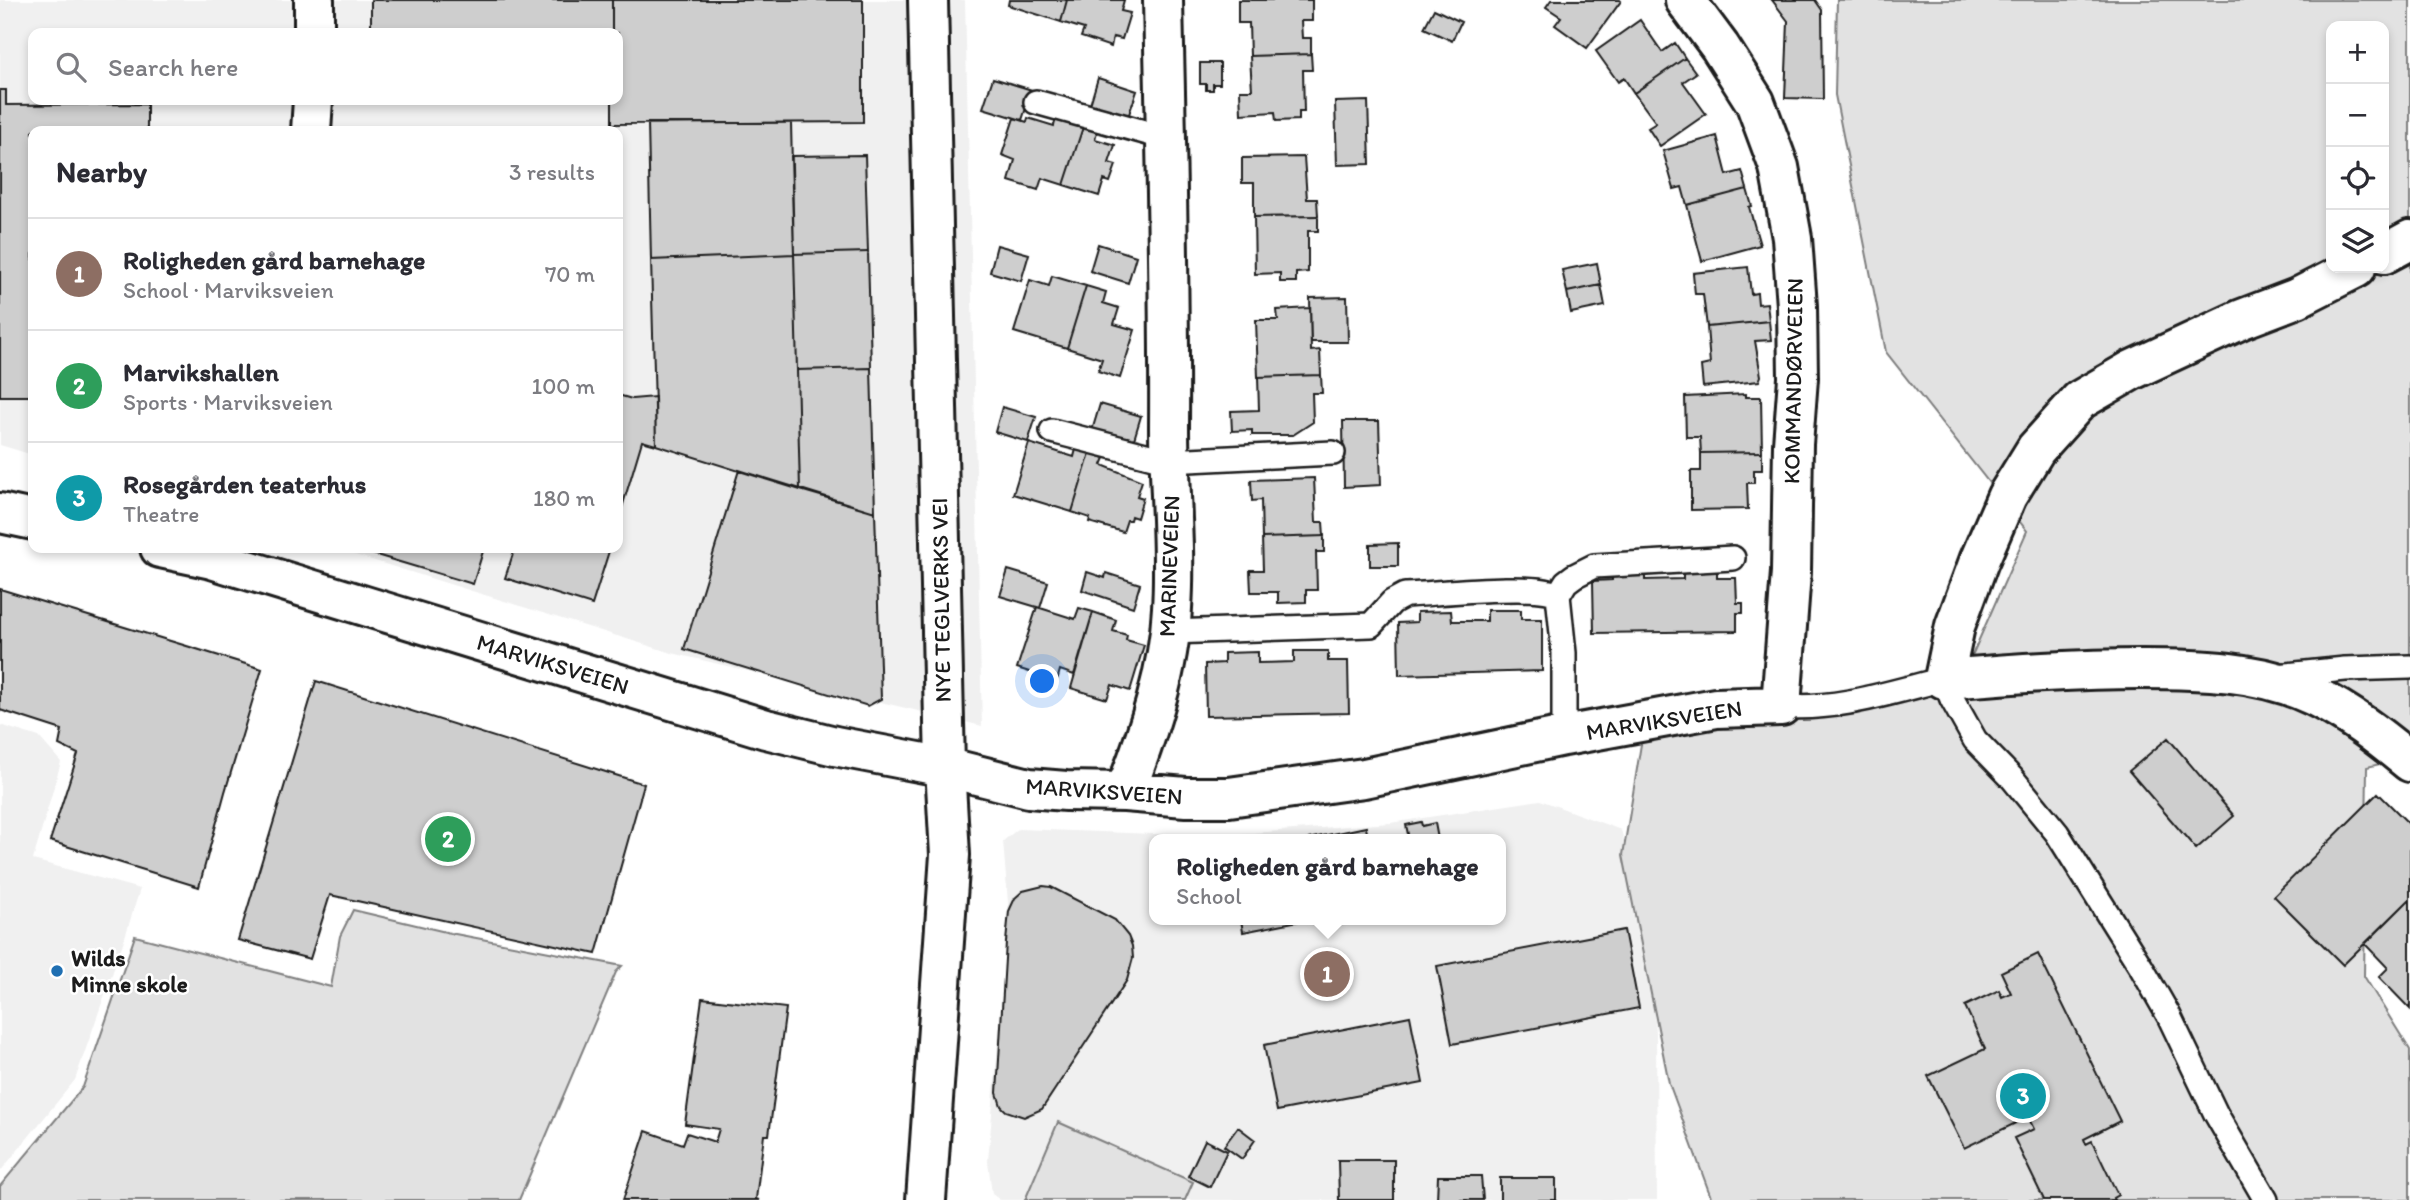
<!DOCTYPE html>
<meta charset="utf-8">
<style>
:root{--surface:#fff;--page:#f2f2f3;--text:#2b2b33;--muted:#7c7c81;--line:#e1e1e2;--accent:#1f6fb2}
body{margin:0;font-family:Itim,sans-serif;background:var(--page);color:var(--text)}
.controls{position:absolute;right:21px;top:21px;display:grid;overflow:hidden;border-radius:14px;box-shadow:0 4px 10px #0003}
.controls button{width:63px;height:63px;display:grid;place-items:center;padding:0;border:0;border-bottom:2px solid var(--line);background:var(--surface);color:var(--text);font:35px sans-serif}
.you{position:absolute;left:1043px;top:682px;width:24px;height:24px;margin:-18px;border:5px solid #fff;border-radius:50%;background:#1a73e8;box-shadow:0 0 0 10px #1a73e833}
.badge{display:grid;place-items:center;width:46px;height:46px;border-radius:50%;background:var(--accent);color:#fff;font-size:23px;font-weight:700}
.pin{position:absolute;translate:-50% -50%;border:4px solid #fff;box-shadow:0 2px 7px #0006}
.popup{position:absolute;left:1149px;top:834px;width:357px;height:91px;box-sizing:border-box;display:grid;place-content:center;border-radius:14px;background:var(--surface);filter:drop-shadow(0 2px 5px #0005);font-size:23px;white-space:nowrap;color:var(--muted)}
.popup b{font-size:26px;color:var(--text)}
.popup::after{content:'';position:absolute;left:50%;top:100%;margin-left:-14px;border:14px solid transparent;border-top-color:var(--surface)}
.list{margin:0;padding:0;list-style:none}
h2{display:flex;justify-content:space-between;align-items:center;height:91px;margin:0;padding:0 28px;font-size:30px}
h2 small{font-size:23px;font-weight:400;color:var(--muted)}
.list li{display:grid;grid-template-columns:46px 1fr auto;gap:21px;align-items:center;box-sizing:border-box;height:112px;padding:0 28px;border-top:2px solid var(--line)}
.list b{display:block;font-size:26px;white-space:nowrap}
.list p{margin:0;font-size:23px;white-space:nowrap;color:var(--muted)}
.list em{font-size:23px;font-style:normal;color:var(--muted)}
.icon{flex:none;width:38px;height:38px;fill:none;stroke:currentColor;stroke-width:2;stroke-linecap:round;stroke-linejoin:round}
.map{position:relative;flex:none;width:2410px;height:1200px;overflow:hidden}
.search{position:absolute;background:var(--surface);box-shadow:0 4px 10px #0003;left:28px;top:28px;width:595px;height:77px;display:flex;align-items:center;gap:18px;box-sizing:border-box;padding:0 24px;border-radius:14px;color:var(--muted);font-size:26px}
.panel{position:absolute;background:var(--surface);box-shadow:0 4px 10px #0003;left:28px;top:126px;width:595px;height:427px;border-radius:14px}
.map>svg:first-child{display:block}
.built{fill:#f0f0f0;fill-rule:evenodd}
.green{fill:#e2e2e2;stroke:#7f7f7f;stroke-width:2;fill-rule:evenodd}
.building{fill:#cecece;stroke:#1c1c1c;stroke-width:2}
.lines{fill:none;stroke-linecap:round;stroke-linejoin:round}
.lane-casing{stroke:#1c1c1c;stroke-width:28}
.street-casing{stroke:#1c1c1c;stroke-width:44}
.secondary-casing{stroke:#1c1c1c;stroke-width:44}
.lane{stroke:#fff;stroke-width:23}
.street{stroke:#fff;stroke-width:38}
.secondary{stroke:#fff;stroke-width:38}
.poi-dot{fill:#1f6fb2;stroke:#fff;stroke-width:2.5}
.labels{text-anchor:middle;dominant-baseline:central;stroke-width:5;stroke-linejoin:round;paint-order:stroke}
.street-label{font-size:23px;fill:#1c1c1c;stroke:#fff}
.poi-label{font-size:23px;font-weight:bold;fill:#1c1c1c;stroke:#fff;text-anchor:start}
</style>
<div class="map">
<svg width="2410" height="1200" viewBox="0 0 2410 1200">
<rect width="100%" height="100%" fill="#fff"/>
<filter id="ink" filterUnits="userSpaceOnUse"><feTurbulence type="fractalNoise" baseFrequency=".0143" numOctaves="2"/><feDisplacementMap in="SourceGraphic" scale="14" xChannelSelector="R" yChannelSelector="G"/><feConvolveMatrix kernelMatrix="1 2 1 2 8 2 1 2 1" color-interpolation-filters="sRGB"/></filter>
<g filter="url(#ink)">
<path class="built" d="M 0,0 L 965,0 L 982,726 L 672,653 L 333,548 L 618,548 L 618,131 L 33,131 L 33,455 L 0,445 ZM 33,33 L 618,33 L 618,100 L 33,100 Z
M 0,725 L 39,737 L 61,762 L 33,860 L 140,889 L 125,937 L 75,1080 L 0,1172 Z
M 1540,800 L 1621,830 L 1644,912 L 1656,1032 L 1657,1200 L 1000,1200 L 992,1194 L 988,1161 L 1009,915 L 1003,841 L 1018,829 L 1210,836 L 1390,823 ZM 1154,839 L 1500,839 L 1500,920 L 1154,920 Z"/>
<path class="green" d="M 1837,0 L 2410,0 L 2410,757 L 2367,767 L 2364,976 L 2410,1050 L 2410,1200 L 1712,1200 L 1669,1083 L 1623,855 L 1642,738 L 1963,676 L 2027,531 L 1886,352 L 1835,95 ZM 2331,26 L 2384,26 L 2384,268 L 2331,268 Z
M 353,910 L 450,933 L 622,966 L 616,972 L 519,1200 L 0,1200 L 0,1186 L 83,1087 L 135,936 L 331,987 L 340,936 Z
M 1058,1122 L 1193,1182 L 1185,1200 L 1025,1200 Z"/>
<path class="building" d="M 371,0 L 612,0 L 612,33 L 371,33 Z
M 612,0 L 863,0 L 863,122 L 612,124 L 612,100 L 618,100 L 618,33 L 612,33 Z
M 1009,0 L 1067,0 L 1061,22 L 1008,5 Z
M 1067,0 L 1124,0 L 1121,11 L 1130,13 L 1122,39 L 1113,37 L 1111,47 L 1081,37 L 1084,29 L 1061,22 Z
M 1238,0 L 1312,0 L 1312,21 L 1301,21 L 1302,38 L 1311,38 L 1311,54 L 1250,56 L 1249,23 L 1238,23 Z
M 1551,0 L 1620,0 L 1621,1 L 1587,48 L 1555,25 L 1561,17 L 1546,7 Z
M 1772,0 L 1815,0 L 1822,10 L 1823,99 L 1785,98 L 1788,21 Z
M 1434,9 L 1461,22 L 1452,41 L 1424,28 Z
M 1640,20 L 1662,52 L 1675,43 L 1685,58 L 1634,93 L 1624,78 L 1618,82 L 1596,51 Z
M 1311,54 L 1312,70 L 1303,70 L 1304,112 L 1299,112 L 1299,120 L 1276,121 L 1275,112 L 1241,114 L 1240,90 L 1252,90 L 1250,56 Z
M 1685,58 L 1696,73 L 1683,82 L 1706,114 L 1660,146 L 1648,128 L 1656,123 L 1634,93 Z
M 1200,63 L 1220,63 L 1220,84 L 1213,84 L 1213,90 L 1206,90 L 1206,84 L 1200,84 Z
M 993,78 L 1032,90 L 1022,120 L 983,108 Z
M 1098,78 L 1137,91 L 1127,120 L 1089,108 Z
M 0,90 L 6,90 L 6,105 L 147,104 L 147,131 L 33,131 L 33,396 L 0,396 Z
M 1368,101 L 1370,164 L 1337,165 L 1335,102 Z
M 1014,118 L 1027,122 L 1028,118 L 1054,126 L 1056,118 L 1083,127 L 1064,185 L 1042,178 L 1038,190 L 1009,181 L 1015,160 L 1002,155 Z
M 648,123 L 791,123 L 794,254 L 651,260 Z
M 1083,127 L 1097,132 L 1095,139 L 1115,145 L 1109,163 L 1116,165 L 1110,182 L 1104,180 L 1099,196 L 1064,185 Z
M 1717,136 L 1727,175 L 1742,171 L 1747,189 L 1687,205 L 1682,187 L 1674,189 L 1663,151 Z
M 865,155 L 868,252 L 794,254 L 791,156 Z
M 1304,157 L 1307,199 L 1317,199 L 1318,216 L 1254,217 L 1254,183 L 1242,183 L 1242,158 Z
M 1747,189 L 1752,206 L 1749,207 L 1760,245 L 1702,261 L 1687,205 Z
M 1318,216 L 1318,231 L 1308,231 L 1308,272 L 1296,273 L 1296,282 L 1280,282 L 1280,273 L 1255,274 L 1254,217 Z
M 1098,244 L 1136,256 L 1128,283 L 1090,271 Z
M 997,245 L 1029,254 L 1021,281 L 990,272 Z
M 868,252 L 871,368 L 797,370 L 794,254 Z
M 794,254 L 797,370 L 800,490 L 656,445 L 651,260 Z
M 1597,263 L 1601,285 L 1567,292 L 1562,270 Z
M 1748,267 L 1751,294 L 1757,293 L 1758,304 L 1767,303 L 1769,321 L 1707,327 L 1703,294 L 1695,294 L 1693,273 Z
M 1052,276 L 1086,286 L 1067,348 L 1014,332 L 1030,280 L 1049,286 Z
M 1601,285 L 1605,306 L 1571,313 L 1567,292 Z
M 1086,286 L 1106,292 L 1103,303 L 1119,308 L 1114,324 L 1135,330 L 1120,378 L 1098,371 L 1102,359 L 1067,348 Z
M 1347,297 L 1348,342 L 1311,342 L 1310,298 Z
M 1310,308 L 1311,351 L 1320,350 L 1321,375 L 1258,377 L 1256,320 L 1278,320 L 1277,310 Z
M 1769,321 L 1771,340 L 1755,341 L 1761,376 L 1759,381 L 1703,387 L 1701,366 L 1710,364 L 1707,327 Z
M 871,368 L 875,512 L 800,490 L 797,370 Z
M 1321,375 L 1322,393 L 1312,393 L 1313,422 L 1293,435 L 1252,435 L 1252,430 L 1232,431 L 1231,411 L 1259,410 L 1258,377 Z
M 1746,394 L 1746,397 L 1761,397 L 1762,452 L 1701,453 L 1700,437 L 1686,437 L 1685,397 Z
M 618,395 L 632,399 L 655,397 L 656,445 L 642,441 L 618,521 Z
M 1100,404 L 1141,416 L 1132,446 L 1091,434 Z
M 1002,407 L 1036,417 L 1028,442 L 995,432 Z
M 1343,421 L 1379,421 L 1381,485 L 1344,487 Z
M 1029,443 L 1074,457 L 1076,449 L 1090,453 L 1072,512 L 1013,494 Z
M 1762,452 L 1762,470 L 1754,470 L 1754,483 L 1747,483 L 1748,509 L 1691,510 L 1691,471 L 1701,471 L 1701,453 Z
M 1090,453 L 1105,458 L 1102,465 L 1142,481 L 1137,496 L 1143,498 L 1137,518 L 1131,516 L 1130,520 L 1127,520 L 1123,532 L 1089,522 L 1090,518 L 1072,512 Z
M 739,470 L 875,512 L 881,699 L 868,706 L 684,649 Z
M 1314,478 L 1316,522 L 1323,522 L 1324,536 L 1262,538 L 1261,500 L 1252,501 L 1251,480 Z
M 1324,536 L 1324,552 L 1316,552 L 1317,590 L 1306,590 L 1306,602 L 1278,603 L 1278,592 L 1251,592 L 1250,570 L 1263,570 L 1262,538 Z
M 1398,543 L 1398,566 L 1370,566 L 1370,544 Z
M 353,548 L 484,548 L 473,584 Z
M 515,548 L 610,548 L 592,605 L 505,578 Z
M 1683,568 L 1717,568 L 1717,578 L 1736,578 L 1737,603 L 1743,603 L 1743,613 L 1737,613 L 1737,631 L 1594,633 L 1593,581 L 1612,580 L 1612,572 L 1645,571 L 1645,580 L 1683,579 Z
M 1008,570 L 1048,582 L 1040,608 L 1000,596 Z
M 1087,572 L 1105,578 L 1106,573 L 1140,584 L 1133,607 L 1082,590 Z
M 0,589 L 262,669 L 225,792 L 199,887 L 50,841 L 78,754 L 59,745 L 62,730 L 0,710 Z
M 1037,607 L 1075,619 L 1079,608 L 1093,612 L 1074,675 L 1060,670 L 1057,681 L 1017,668 Z
M 1487,610 L 1521,610 L 1521,619 L 1542,619 L 1542,671 L 1399,675 L 1398,623 L 1417,622 L 1417,612 L 1451,611 L 1452,621 L 1487,621 Z
M 1093,612 L 1116,620 L 1113,631 L 1127,635 L 1126,640 L 1144,645 L 1130,691 L 1112,685 L 1107,699 L 1071,688 Z
M 1294,651 L 1328,651 L 1328,661 L 1348,661 L 1349,713 L 1206,716 L 1205,664 L 1224,663 L 1224,653 L 1258,652 L 1258,663 L 1294,662 Z
M 316,681 L 644,784 L 596,954 L 330,895 L 310,959 L 238,940 Z
M 2168,738 L 2234,816 L 2196,849 L 2129,771 Z
M 2378,793 L 2410,825 L 2410,899 L 2343,965 L 2274,896 Z
M 1421,822 L 1422,826 L 1435,823 L 1438,839 L 1409,839 L 1406,825 Z
M 1366,827 L 1368,839 L 1308,839 Z
M 1043,886 L 1051,887 L 1115,920 L 1128,936 L 1132,946 L 1133,958 L 1127,980 L 1042,1109 L 1024,1117 L 1006,1111 L 1001,1106 L 997,1093 L 1006,942 L 1009,911 L 1015,898 L 1023,891 Z
M 2410,899 L 2410,1009 L 2379,977 L 2388,968 L 2365,944 Z
M 1241,920 L 1298,920 L 1299,921 L 1243,932 Z
M 1624,930 L 1639,1008 L 1452,1044 L 1437,966 Z
M 2038,954 L 2120,1121 L 2084,1139 L 2086,1144 L 2092,1141 L 2118,1195 L 2113,1198 L 2114,1200 L 2044,1200 L 2014,1138 L 2034,1129 L 2028,1117 L 1964,1148 L 1928,1076 L 1985,1049 L 1965,1006 L 1999,990 L 2002,997 L 2011,993 L 2001,972 Z
M 702,998 L 786,1008 L 769,1135 L 764,1135 L 756,1199 L 759,1200 L 623,1200 L 646,1131 L 683,1144 L 687,1133 L 715,1142 L 719,1129 L 685,1124 Z
M 1410,1016 L 1423,1083 L 1277,1111 L 1264,1045 Z
M 1238,1127 L 1255,1140 L 1242,1159 L 1224,1146 Z
M 1205,1140 L 1227,1151 L 1210,1187 L 1188,1176 Z
M 1338,1160 L 1394,1160 L 1394,1200 L 1339,1200 Z
M 1438,1176 L 1481,1176 L 1483,1200 L 1437,1200 Z
M 1500,1178 L 1556,1178 L 1556,1200 L 1500,1200 Z"/>
<g class="lines">
<defs>
<path id="lane" d="M 1036,102 L 1166,138
M 1052,431 L 1169,461 L 1333,453
M 1558,595 L 1566,582 L 1574,576 L 1594,566 L 1733,558
M 1170,632 L 1371,625 L 1392,602 L 1405,595 C 1433,594 1539,582 1558,595 L 1564,653 L 1564,736
M 2277,676 L 2345,669 L 2410,667
M 1781,706 C 1836,711 1891,692 1944,679 L 1952,699 L 1975,740 L 2012,778 L 2057,833 L 2141,967 L 2169,1016 L 2216,1114 L 2266,1200"/>
<path id="street" d="M 314,0 L 314,33
M 928,0 L 945,767 L 1029,788 L 1066,791 L 1125,792 L 1186,797 L 1229,797 L 1364,778 L 1564,736 L 1716,708 L 1781,706 L 1791,572 L 1793,444 L 1798,378 L 1797,306 L 1792,238 L 1779,167 L 1755,102 L 1720,47 L 1685,0
M 311,131 L 313,100
M 2384,254 L 2410,240
M 2356,268 L 2297,298 L 2242,319 L 2132,370 L 2080,400 L 2036,449 L 2007,496 L 1979,561 L 1955,626 L 1944,679 C 2010,674 2075,669 2141,669 C 2198,669 2261,670 2314,696 C 2349,713 2380,737 2410,762
M 1125,792 C 1148,734 1169,670 1172,608 C 1176,548 1169,488 1169,428 C 1170,286 1166,143 1163,0"/>
<path id="secondary" d="M 0,513 L 33,520
M 160,548 L 212,559 L 766,729 L 835,746 L 945,767 L 950,855 L 926,1200"/>
</defs>
<use href="#lane" class="lane-casing"/>
<use href="#street" class="street-casing"/>
<use href="#secondary" class="secondary-casing"/>
<use href="#lane" class="lane"/>
<use href="#street" class="street"/>
<use href="#secondary" class="secondary"/>
</g>
</g>
<circle class="poi-dot" cx="57" cy="971" r="7"/>
<g class="labels">
<g class="street-label">
<text transform="translate(1793 381) rotate(-89)">KOMMANDØRVEIEN</text>
<text transform="translate(1169 566) rotate(-88)">MARINEVEIEN</text>
<text transform="translate(941 600) rotate(-91)">NYE TEGLVERKS VEI</text>
<text transform="translate(553 664) rotate(17)">MARVIKSVEIEN</text>
<text transform="translate(1664 720) rotate(-9)">MARVIKSVEIEN</text>
<text transform="translate(1104 791) rotate(4)">MARVIKSVEIEN</text>
</g>
<g class="poi-label">
<text x="71" y="958">Wilds<tspan x="71" dy="26">Minne skole</tspan></text>
</g>
</g>
</svg>
<div class="controls">
<button>+</button>
<button>−</button>
<button><svg class="icon" aria-label="locate" viewBox="0 0 24 24"><circle cx="12" cy="12" r="6"/><path d="M12 2v4M12 18v4M2 12h4M18 12h4"/></svg></button>
<button><svg class="icon" aria-label="layers" viewBox="0 0 24 24"><path d="M12 4l9 5-9 5-9-5zM3 14l9 5 9-5"/></svg></button>
</div>
<div class="you"></div>
<div class="pin badge" style="left:1327px;top:974px;background:#8d6e63">1</div>
<div class="popup"><b>Roligheden gård barnehage</b>School</div>
<div class="pin badge" style="left:448px;top:839px;background:#2e9e5b">2</div>
<div class="pin badge" style="left:2023px;top:1096px;background:#0f9aa8">3</div>
<div class="search"><svg class="icon" aria-label="search" viewBox="0 0 24 24"><circle cx="10" cy="10" r="6"/><path d="M15 15l6 6"/></svg>Search here</div>
<section class="panel">
<h2>Nearby<small>3 results</small></h2>
<ul class="list">
<li><span class="badge" style="background:#8d6e63">1</span><div><b>Roligheden gård barnehage</b><p>School · Marviksveien</p></div><em>70 m</em></li>
<li><span class="badge" style="background:#2e9e5b">2</span><div><b>Marvikshallen</b><p>Sports · Marviksveien</p></div><em>100 m</em></li>
<li><span class="badge" style="background:#0f9aa8">3</span><div><b>Rosegården teaterhus</b><p>Theatre</p></div><em>180 m</em></li>
</ul>
</section>
</div>
